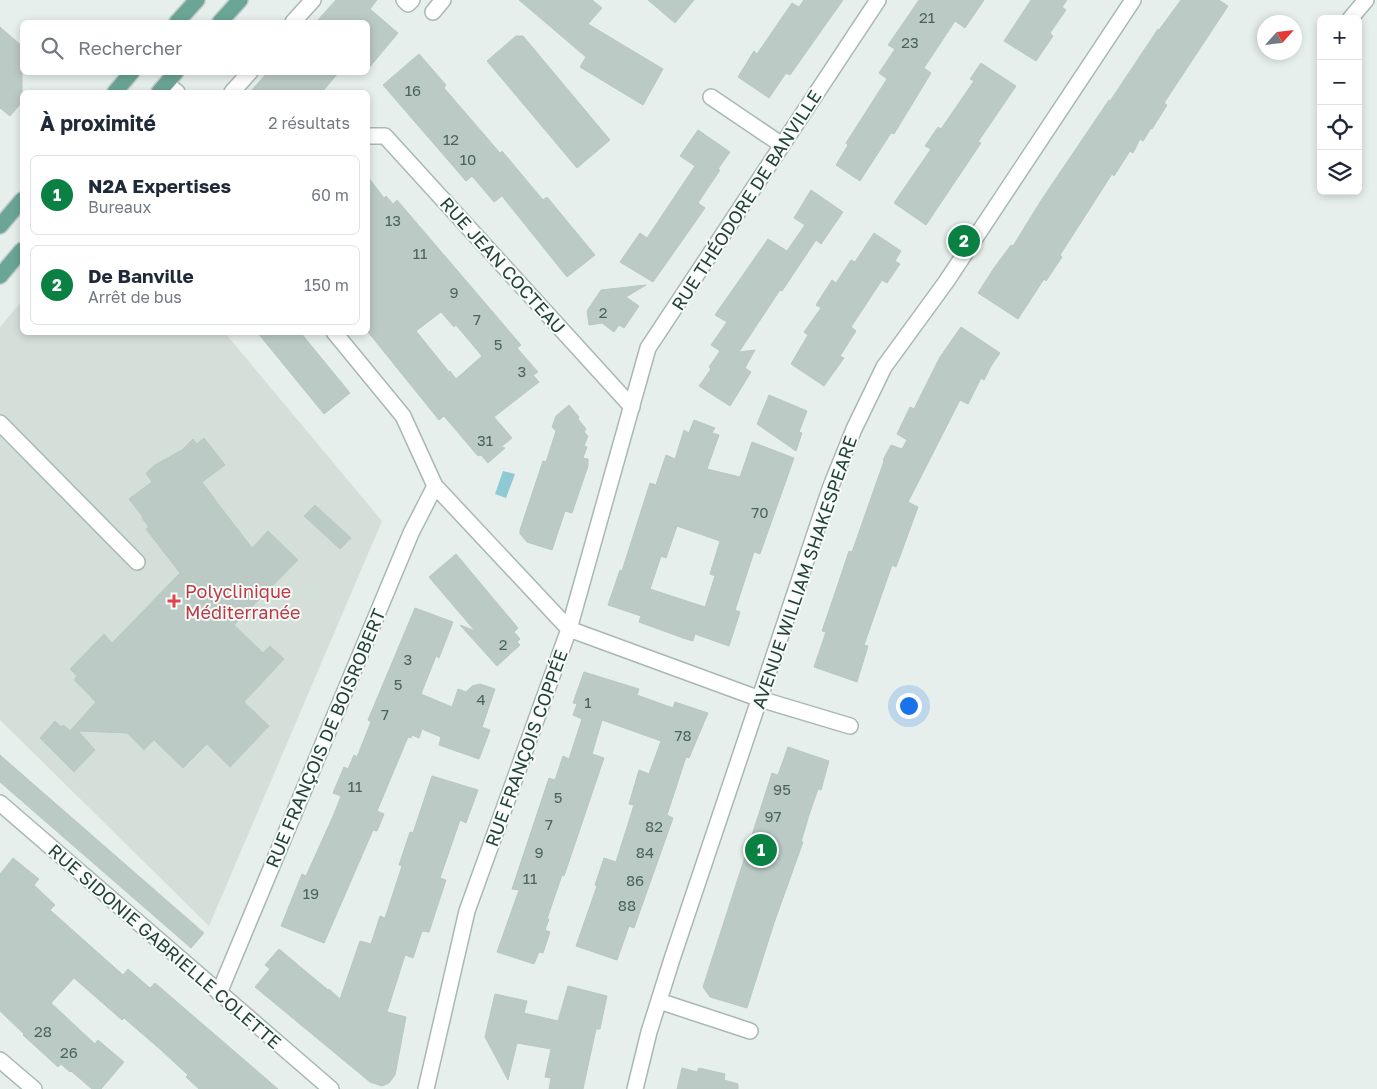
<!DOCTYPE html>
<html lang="fr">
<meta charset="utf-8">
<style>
:root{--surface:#fff;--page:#f6f6f7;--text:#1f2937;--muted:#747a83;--line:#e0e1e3;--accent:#0b8043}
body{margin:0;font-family:"Golos Text",sans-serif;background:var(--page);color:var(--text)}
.controls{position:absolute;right:15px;top:15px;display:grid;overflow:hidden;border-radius:8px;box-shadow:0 2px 8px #0003}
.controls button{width:45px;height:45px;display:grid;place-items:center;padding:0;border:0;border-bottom:1px solid var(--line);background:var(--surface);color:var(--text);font:25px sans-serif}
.compass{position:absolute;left:1257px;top:15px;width:45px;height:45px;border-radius:50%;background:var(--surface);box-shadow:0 2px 8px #0003;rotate:63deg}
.you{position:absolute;left:908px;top:705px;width:18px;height:18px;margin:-12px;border:4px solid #fff;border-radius:50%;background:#1a73e8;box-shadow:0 0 0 8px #1a73e833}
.badge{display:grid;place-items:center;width:32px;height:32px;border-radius:50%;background:var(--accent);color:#fff;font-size:16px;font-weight:700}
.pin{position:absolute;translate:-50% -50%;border:2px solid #fff;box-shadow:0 1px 5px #0006}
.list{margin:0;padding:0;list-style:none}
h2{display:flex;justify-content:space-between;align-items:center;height:65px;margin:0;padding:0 20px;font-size:21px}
h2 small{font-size:16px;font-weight:400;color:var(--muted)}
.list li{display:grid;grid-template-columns:32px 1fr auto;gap:15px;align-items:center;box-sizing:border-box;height:80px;margin:0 10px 10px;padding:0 10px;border:1px solid var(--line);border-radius:8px}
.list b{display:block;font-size:19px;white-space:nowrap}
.list p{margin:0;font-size:16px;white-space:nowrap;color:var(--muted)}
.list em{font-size:16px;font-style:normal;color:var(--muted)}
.icon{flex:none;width:28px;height:28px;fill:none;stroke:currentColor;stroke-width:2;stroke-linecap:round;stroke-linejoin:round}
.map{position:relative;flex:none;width:1377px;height:1089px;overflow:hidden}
.search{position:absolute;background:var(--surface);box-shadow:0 2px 8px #0003;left:20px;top:20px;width:350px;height:55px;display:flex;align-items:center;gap:12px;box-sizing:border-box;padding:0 18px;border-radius:8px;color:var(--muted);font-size:19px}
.panel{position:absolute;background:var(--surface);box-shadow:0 2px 8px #0003;left:20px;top:90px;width:350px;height:245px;border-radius:8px}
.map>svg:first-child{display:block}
.built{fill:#d4dfda}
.water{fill:#8ec9d4}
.building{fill:#bbcac4;stroke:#b8c9c2;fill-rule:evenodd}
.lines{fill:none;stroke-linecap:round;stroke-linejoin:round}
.minor-casing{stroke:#a8b8b2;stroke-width:18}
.major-casing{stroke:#c2cac8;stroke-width:18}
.minor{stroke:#fff;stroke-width:15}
.major{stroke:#6aa596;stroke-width:15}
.health-dot{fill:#e0444e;stroke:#f7fbf9;stroke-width:2}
.labels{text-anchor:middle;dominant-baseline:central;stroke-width:4;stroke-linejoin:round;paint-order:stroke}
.number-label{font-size:15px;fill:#4a645c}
.street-label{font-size:18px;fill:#24423a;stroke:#f7fbf9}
.health-label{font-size:18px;fill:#be3a42;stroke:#f7fbf9;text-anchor:start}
</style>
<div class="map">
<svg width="1377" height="1089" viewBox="0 0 1377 1089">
<rect width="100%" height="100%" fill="#e6efeb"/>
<path class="built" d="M 22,301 L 22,332 L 225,333 L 382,521 L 209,926 L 0,720 L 0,327 Z"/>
<path class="water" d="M 503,471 L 515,474 L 506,498 L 495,494 Z"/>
<path class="building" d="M 336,0 L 377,0 L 370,9 L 398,33 L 368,69 L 368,22 L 316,22 Z
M 519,0 L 592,0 L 602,8 L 588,24 L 663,69 L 643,105 L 580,67 L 586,57 Z
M 648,0 L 694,0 L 675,23 Z
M 804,0 L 843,0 L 790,75 L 786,73 L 769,98 L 738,77 L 754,51 L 757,54 L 792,3 L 799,7 Z
M 919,0 L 984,0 L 965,28 L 955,21 L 924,68 L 931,73 L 894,134 L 891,133 L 860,181 L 836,165 L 848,145 L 846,143 L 887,79 L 879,73 L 895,49 L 888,45 Z
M 1031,0 L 1067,0 L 1062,7 L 1066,10 L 1050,33 L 1053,36 L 1036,61 L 1004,41 Z
M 1181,0 L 1219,0 L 1228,6 L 1164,103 L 1167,105 L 1152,129 L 1151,128 L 1143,141 L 1140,139 L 1133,153 L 1130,151 L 1114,176 L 1112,174 L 1060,255 L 1062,257 L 1046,281 L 1044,279 L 1018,319 L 978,293 L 994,268 L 1011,245 L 1013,246 L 1042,199 L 1109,100 L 1110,101 L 1158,29 L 1159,30 Z
M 0,27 L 22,46 L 22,102 L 10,116 L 0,108 Z
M 516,36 L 523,36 L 610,140 L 577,168 L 487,61 Z
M 419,54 L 446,85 L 444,88 L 500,153 L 502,151 L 543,200 L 547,197 L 595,255 L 567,277 L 502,196 L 494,202 L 472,176 L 466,181 L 383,85 Z
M 981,63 L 1016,86 L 978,142 L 981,143 L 926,225 L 894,203 L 931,149 L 925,146 L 938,127 L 941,129 L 974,81 L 970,79 Z
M 268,72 L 339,72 L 322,92 L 250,92 Z
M 698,130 L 730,152 L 718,169 L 720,170 L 698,203 L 705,208 L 653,282 L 620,262 L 640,233 L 647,238 L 695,166 L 680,156 Z
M 368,177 L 384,198 L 386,196 L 393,204 L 397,200 L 521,345 L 517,348 L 538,372 L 533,375 L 539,382 L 494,417 L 512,438 L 501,447 L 505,448 L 488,463 L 481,455 L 478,456 L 444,416 L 439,420 L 368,332 ZM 441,312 L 454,327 L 456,325 L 482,356 L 456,379 L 450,371 L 449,372 L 416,331 Z
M 811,190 L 843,212 L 821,244 L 816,240 L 782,291 L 780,290 L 739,352 L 755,350 L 745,368 L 751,372 L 730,406 L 699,386 L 711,369 L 709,367 L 720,351 L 711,345 L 727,322 L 715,315 L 768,239 L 787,251 L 805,225 L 794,218 Z
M 874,233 L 901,251 L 895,261 L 900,264 L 887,283 L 882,280 L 851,327 L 856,331 L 840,356 L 844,358 L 824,386 L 791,364 L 808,335 L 804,332 L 821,308 L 816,305 L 832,280 L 836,283 L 851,260 L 855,262 Z
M 646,285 L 626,297 L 639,306 L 624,328 L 619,325 L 614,332 L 602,323 L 589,325 L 587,311 L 601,290 Z
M 961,327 L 1000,353 L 991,366 L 984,380 L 981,378 L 968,404 L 960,400 L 908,502 L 918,507 L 896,567 L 892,565 L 864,645 L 868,646 L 857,682 L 814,667 L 826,632 L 822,631 L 835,593 L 849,551 L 852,552 L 884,461 L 883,460 L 891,445 L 902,449 L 907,440 L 897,434 L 910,407 L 914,409 L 940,357 Z
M 257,332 L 300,332 L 350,393 L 324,414 Z
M 769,395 L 807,411 L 799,432 L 802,433 L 796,451 L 757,424 Z
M 569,405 L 579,417 L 578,419 L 586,429 L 584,432 L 588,436 L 584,446 L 587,447 L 583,458 L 588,459 L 588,466 L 572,513 L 565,511 L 552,550 L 527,542 L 520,534 L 520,530 L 543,461 L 546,462 L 556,431 L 552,427 L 556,416 Z
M 694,420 L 715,428 L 712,433 L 719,435 L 707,469 L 740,477 L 752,442 L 794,458 L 760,554 L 754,552 L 735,610 L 740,612 L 729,646 L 695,634 L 693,641 L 683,638 L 639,622 L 641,616 L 608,605 L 620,570 L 622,571 L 650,483 L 656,485 L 666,455 L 675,459 L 684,430 L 689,433 ZM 677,526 L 720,541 L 710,574 L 715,576 L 705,607 L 650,589 L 661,556 L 666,558 Z
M 204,438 L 225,465 L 202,482 L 219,505 L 252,548 L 268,531 L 298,560 L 234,625 L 263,653 L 270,646 L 284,659 L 244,702 L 269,726 L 230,767 L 207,744 L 183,768 L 154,740 L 144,750 L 127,733 L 78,731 L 95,750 L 74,772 L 40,738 L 55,721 L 61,727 L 64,725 L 70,731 L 96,702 L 74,680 L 77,676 L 70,669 L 104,634 L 112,643 L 180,573 L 146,529 L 149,527 L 142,518 L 143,517 L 129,499 L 152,482 L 146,473 L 155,465 L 182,450 L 193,439 L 197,444 Z
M 315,505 L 351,538 L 340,549 L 304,516 Z
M 456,554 L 518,628 L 514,632 L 520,639 L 517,642 L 520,645 L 497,666 L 460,625 L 475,631 L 429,577 Z
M 415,608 L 453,622 L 439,658 L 436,656 L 421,694 L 452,707 L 458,689 L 466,692 L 472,686 L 480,684 L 495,689 L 482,727 L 490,730 L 479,759 L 439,745 L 441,737 L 422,729 L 419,738 L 412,735 L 411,738 L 408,737 L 377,811 L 384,814 L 377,831 L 373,830 L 324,943 L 281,926 L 302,874 L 306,876 L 334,814 L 341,796 L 333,793 L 344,767 L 348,769 L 354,755 L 357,757 L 371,722 L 368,720 Z
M 584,672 L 639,689 L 637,695 L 673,708 L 675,702 L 708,713 L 689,758 L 686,757 L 667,815 L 673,818 L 634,928 L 629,926 L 617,960 L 576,946 L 597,886 L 595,885 L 604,858 L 616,862 L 634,805 L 629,804 L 639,770 L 649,774 L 661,741 L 602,720 L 592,754 L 604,758 L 564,876 L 562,875 L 547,919 L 549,919 L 545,930 L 550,932 L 543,953 L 539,952 L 534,964 L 497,952 L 519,890 L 512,889 L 549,778 L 555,780 L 563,756 L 569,759 L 582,719 L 573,715 L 577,704 L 573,703 Z
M 788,747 L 829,761 L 821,790 L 818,789 L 809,815 L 801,842 L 803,842 L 774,923 L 747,1008 L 710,997 L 703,987 L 772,773 L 778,775 Z
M 0,755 L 204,933 L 191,948 L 0,782 Z
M 432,776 L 478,790 L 466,823 L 460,820 L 440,878 L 446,880 L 429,932 L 422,931 L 413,958 L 405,955 L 387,1012 L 406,1017 L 395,1075 L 389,1083 L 382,1086 L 370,1082 L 255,987 L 270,969 L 265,965 L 279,949 L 328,990 L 329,989 L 340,999 L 360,941 L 371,944 L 380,916 L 385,918 L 402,866 L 399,865 L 410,832 L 413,833 Z
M 13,858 L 39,879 L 34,885 L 55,905 L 50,910 L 123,975 L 128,969 L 150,988 L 155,983 L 278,1089 L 199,1089 L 186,1077 L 188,1075 L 161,1050 L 124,1018 L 122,1020 L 74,978 L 51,1003 L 95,1044 L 98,1040 L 124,1062 L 101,1089 L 92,1089 L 71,1071 L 70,1072 L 61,1064 L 58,1067 L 23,1035 L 24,1034 L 0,1011 L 0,874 Z
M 568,986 L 607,996 L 600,1029 L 596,1029 L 583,1089 L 549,1089 L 551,1078 L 545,1077 L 551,1049 L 517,1043 L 508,1080 L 485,1037 L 495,994 L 527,1001 L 524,1013 L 558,1021 Z
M 682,1068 L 697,1072 L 699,1068 L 725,1074 L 724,1080 L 738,1084 L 738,1089 L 677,1089 Z"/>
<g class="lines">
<defs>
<path id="minor" d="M 404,0 L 408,4 L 412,0
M 433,12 L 443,0
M 1350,19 L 1366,0
M 293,22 L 313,0
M 166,84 L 177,92
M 232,92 L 250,72
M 711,97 L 782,145
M 368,136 L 385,136 L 632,407
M 334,332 L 403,416 L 435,486 L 569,629 L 760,699 L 850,726
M 0,423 L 137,562
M 0,803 L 331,1089
M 219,993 L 411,533 L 435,486
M 659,1001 L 750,1031
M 0,1060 L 34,1089
M 426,1089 L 467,911 L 569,629 L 648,348 L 878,0
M 635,1089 L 649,1032 L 672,959 L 831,486 L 854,429 L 884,367 L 946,282 L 1133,0"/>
<path id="major" d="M 177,22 L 197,0
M 220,22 L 240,0
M 115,92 L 132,72
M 159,92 L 176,72
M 0,226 L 22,200
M 0,276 L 22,250"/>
</defs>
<use href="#minor" class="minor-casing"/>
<use href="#major" class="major-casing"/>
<use href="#minor" class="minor"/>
<use href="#major" class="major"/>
</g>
<path class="health-dot" d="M171.5 593.5h5v5h5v5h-5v5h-5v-5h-5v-5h5z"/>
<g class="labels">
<g class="number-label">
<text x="927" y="17">21</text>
<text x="910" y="42">23</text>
<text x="413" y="90">16</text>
<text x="451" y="139">12</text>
<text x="468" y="159">10</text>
<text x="393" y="220">13</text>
<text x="420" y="253">11</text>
<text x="454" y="292">9</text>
<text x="603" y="312">2</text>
<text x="477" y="319">7</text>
<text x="498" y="344">5</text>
<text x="522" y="371">3</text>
<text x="485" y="440">31</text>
<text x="760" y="512">70</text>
<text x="503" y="644">2</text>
<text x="408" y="659">3</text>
<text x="398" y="684">5</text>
<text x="481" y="699">4</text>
<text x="588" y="702">1</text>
<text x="385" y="714">7</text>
<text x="683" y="735">78</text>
<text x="355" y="786">11</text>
<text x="782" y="789">95</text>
<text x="558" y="797">5</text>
<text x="773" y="816">97</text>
<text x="549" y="824">7</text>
<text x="654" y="826">82</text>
<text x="539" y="852">9</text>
<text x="645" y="852">84</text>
<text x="530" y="878">11</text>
<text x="635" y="880">86</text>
<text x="311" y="893">19</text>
<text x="627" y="905">88</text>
<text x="43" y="1031">28</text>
<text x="69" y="1052">26</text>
</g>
<g class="street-label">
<text transform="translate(746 200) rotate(-57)">RUE THÉODORE DE BANVILLE</text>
<text transform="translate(503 265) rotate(48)">RUE JEAN COCTEAU</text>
<text transform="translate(804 572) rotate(-71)">AVENUE WILLIAM SHAKESPEARE</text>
<text transform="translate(325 738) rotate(-67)">RUE FRANÇOIS DE BOISROBERT</text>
<text transform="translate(526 748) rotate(-70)">RUE FRANÇOIS COPPÉE</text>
<text transform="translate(165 946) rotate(41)">RUE SIDONIE GABRIELLE COLETTE</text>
</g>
<g class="health-label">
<text x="185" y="591">Polyclinique<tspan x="185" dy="21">Méditerranée</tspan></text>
</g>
</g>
</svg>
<div class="controls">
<button>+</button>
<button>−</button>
<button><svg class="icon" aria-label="locate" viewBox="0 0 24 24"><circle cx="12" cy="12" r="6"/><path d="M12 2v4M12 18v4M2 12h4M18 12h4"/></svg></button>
<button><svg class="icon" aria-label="layers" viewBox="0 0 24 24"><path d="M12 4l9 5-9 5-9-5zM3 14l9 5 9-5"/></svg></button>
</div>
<svg class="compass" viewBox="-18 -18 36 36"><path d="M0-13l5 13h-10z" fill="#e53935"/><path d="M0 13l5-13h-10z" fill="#747a83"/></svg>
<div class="you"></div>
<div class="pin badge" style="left:761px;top:850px">1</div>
<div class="pin badge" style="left:964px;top:241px">2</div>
<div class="search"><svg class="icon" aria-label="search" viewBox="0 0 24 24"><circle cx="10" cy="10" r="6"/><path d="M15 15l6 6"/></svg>Rechercher</div>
<section class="panel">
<h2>À proximité<small>2 résultats</small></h2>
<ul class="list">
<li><span class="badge">1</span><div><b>N2A Expertises</b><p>Bureaux</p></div><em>60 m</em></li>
<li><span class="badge">2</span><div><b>De Banville</b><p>Arrêt de bus</p></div><em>150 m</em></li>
</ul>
</section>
</div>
